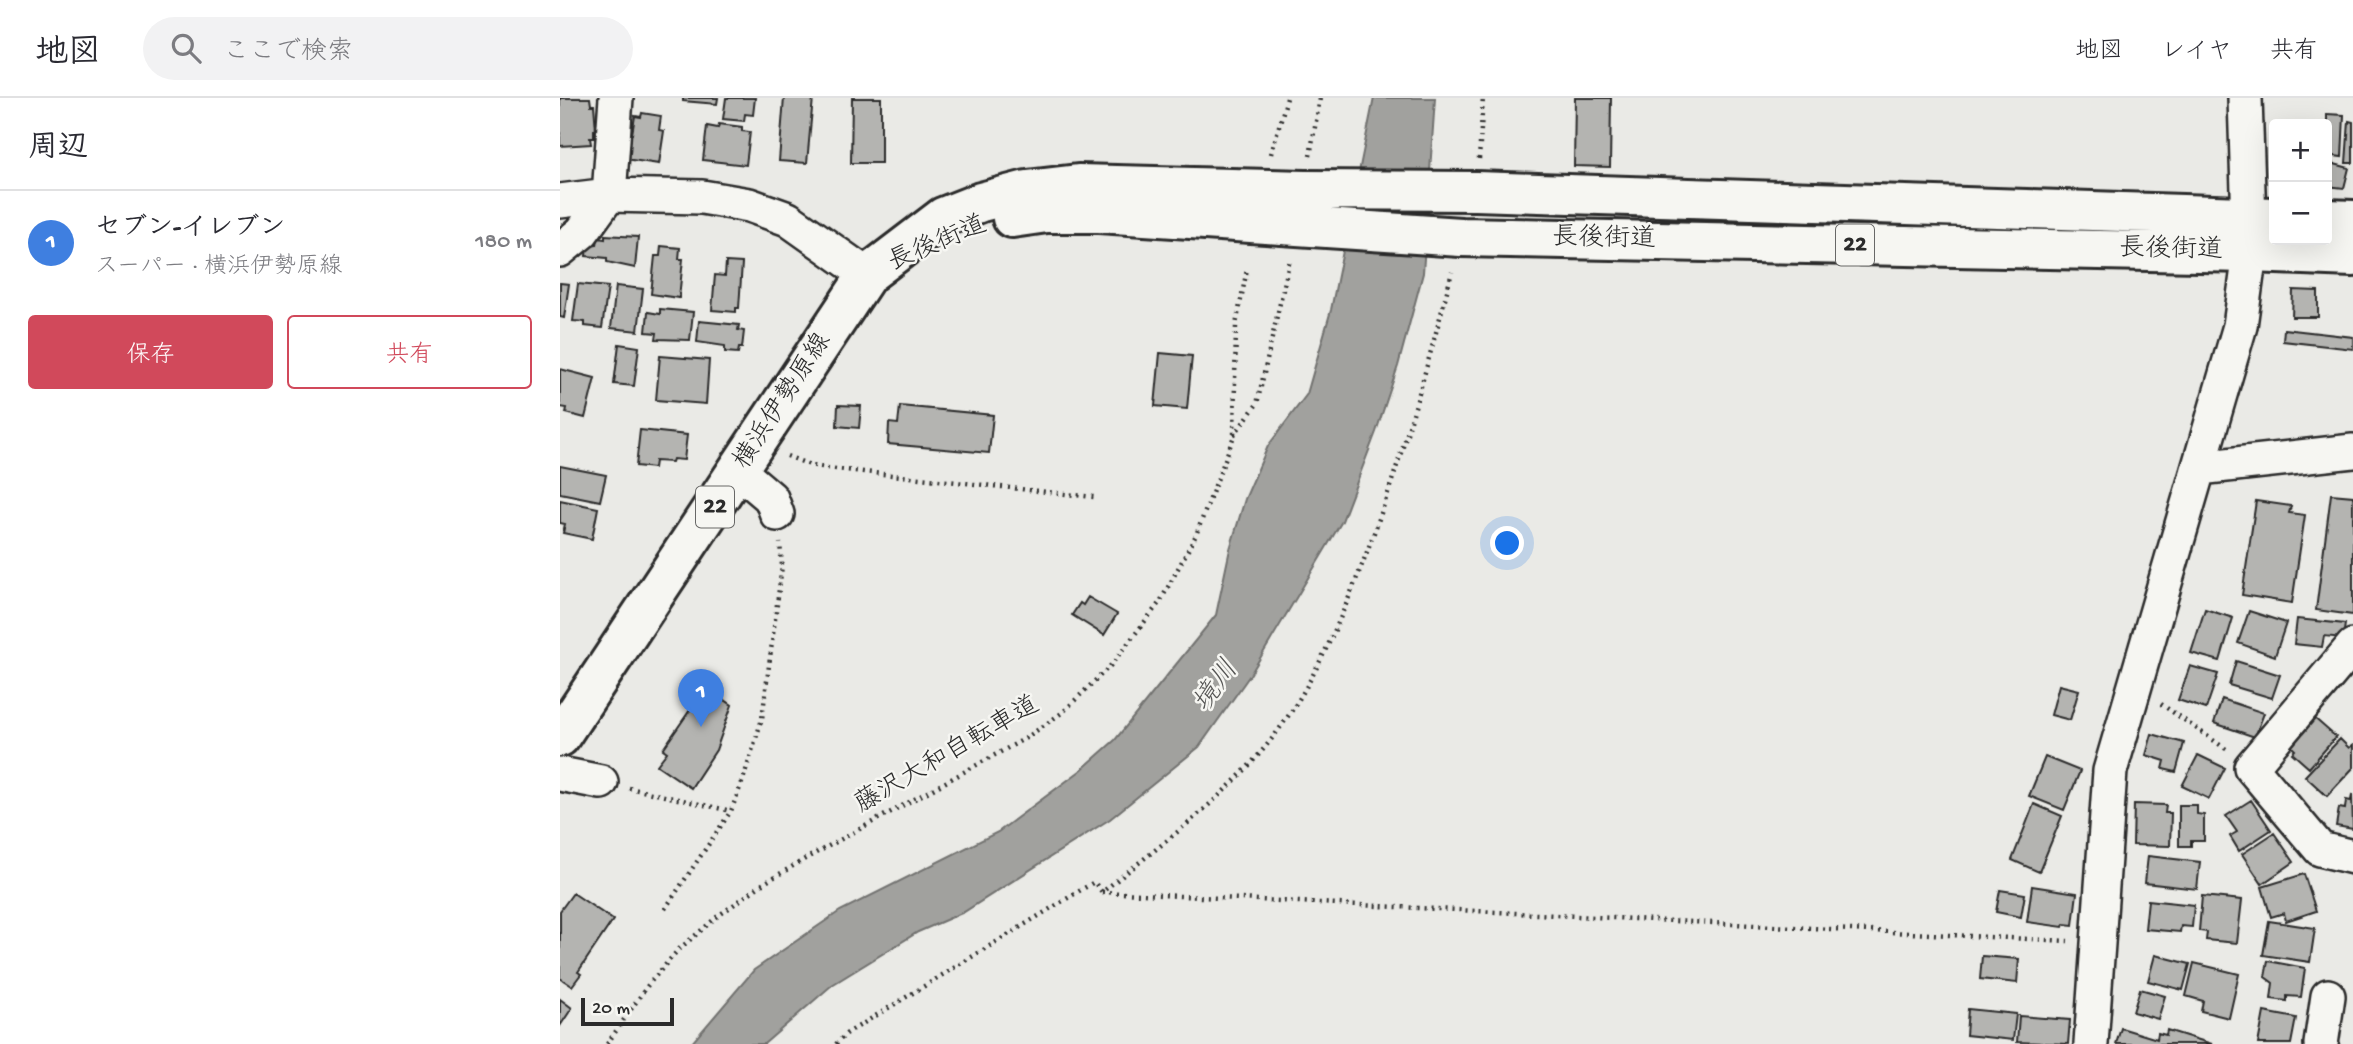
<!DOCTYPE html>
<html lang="ja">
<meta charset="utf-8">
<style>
:root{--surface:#fff;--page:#f2f2f3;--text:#2b2b33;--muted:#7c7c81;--line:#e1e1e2;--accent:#d1495b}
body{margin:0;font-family:"Gochi Hand","Klee One",sans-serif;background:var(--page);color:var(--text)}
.controls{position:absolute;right:21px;top:21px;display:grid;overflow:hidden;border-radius:7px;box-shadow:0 7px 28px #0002}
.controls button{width:63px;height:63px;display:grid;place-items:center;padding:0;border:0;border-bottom:2px solid var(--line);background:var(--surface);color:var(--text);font:35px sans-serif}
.scale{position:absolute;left:21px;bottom:18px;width:93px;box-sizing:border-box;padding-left:7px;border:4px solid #2b2b2b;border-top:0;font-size:19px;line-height:24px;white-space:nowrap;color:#2b2b2b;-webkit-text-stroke:5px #f6f6f2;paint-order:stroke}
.you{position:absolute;left:948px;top:446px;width:24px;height:24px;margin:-18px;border:5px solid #fff;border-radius:50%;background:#1a73e8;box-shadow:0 0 0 10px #1a73e833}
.badge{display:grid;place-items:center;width:46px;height:46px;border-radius:50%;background:var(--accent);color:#fff;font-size:23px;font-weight:700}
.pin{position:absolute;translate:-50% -58px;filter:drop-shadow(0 2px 4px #0008)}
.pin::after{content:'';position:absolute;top:37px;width:24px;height:21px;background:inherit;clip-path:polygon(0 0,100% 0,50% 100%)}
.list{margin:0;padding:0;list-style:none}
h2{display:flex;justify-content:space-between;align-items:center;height:91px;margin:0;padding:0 28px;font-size:30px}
h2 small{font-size:23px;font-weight:400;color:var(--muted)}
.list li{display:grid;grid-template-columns:46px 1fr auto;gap:21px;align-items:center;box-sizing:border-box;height:105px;padding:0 28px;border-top:2px solid var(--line)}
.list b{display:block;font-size:26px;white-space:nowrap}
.list p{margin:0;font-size:23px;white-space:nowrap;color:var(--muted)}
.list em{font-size:23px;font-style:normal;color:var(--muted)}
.actions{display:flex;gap:14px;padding:21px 28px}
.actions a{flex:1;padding:16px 0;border:2px solid var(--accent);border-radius:7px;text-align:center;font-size:24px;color:var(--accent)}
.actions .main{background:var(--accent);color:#fff}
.icon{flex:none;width:38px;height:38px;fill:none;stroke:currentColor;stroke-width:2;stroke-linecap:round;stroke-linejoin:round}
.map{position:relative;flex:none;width:1793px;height:946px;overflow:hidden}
header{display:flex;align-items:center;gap:42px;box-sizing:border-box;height:98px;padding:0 35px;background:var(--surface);border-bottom:2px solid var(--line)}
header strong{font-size:33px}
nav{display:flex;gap:38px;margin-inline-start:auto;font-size:24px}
.search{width:490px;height:63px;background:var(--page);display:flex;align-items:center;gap:18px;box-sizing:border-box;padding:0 24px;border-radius:38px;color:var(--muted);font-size:26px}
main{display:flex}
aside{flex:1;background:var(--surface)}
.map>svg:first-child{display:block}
.water{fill:#a1a19e;stroke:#727270;stroke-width:2}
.building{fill:#b4b4b1;stroke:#2b2b2b;stroke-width:2}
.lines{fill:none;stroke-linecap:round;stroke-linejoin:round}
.minor-casing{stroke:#2b2b2b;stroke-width:38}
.major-casing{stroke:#2b2b2b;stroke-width:44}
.path{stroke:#2b2b2b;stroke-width:4.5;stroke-dasharray:2 5;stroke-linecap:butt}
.minor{stroke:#f6f6f2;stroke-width:33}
.major{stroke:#f6f6f2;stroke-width:38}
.labels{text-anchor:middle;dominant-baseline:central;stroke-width:5;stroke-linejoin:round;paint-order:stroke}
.shield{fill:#f6f6f2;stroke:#686867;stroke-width:2}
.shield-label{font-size:24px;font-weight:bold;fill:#2b2b2b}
.street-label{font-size:26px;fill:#2b2b2b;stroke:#f6f6f2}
.water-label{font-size:28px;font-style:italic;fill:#545453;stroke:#f6f6f2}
</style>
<header>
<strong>地図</strong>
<div class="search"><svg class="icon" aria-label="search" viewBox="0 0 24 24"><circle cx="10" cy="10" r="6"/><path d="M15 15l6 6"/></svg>ここで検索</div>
<nav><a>地図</a><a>レイヤ</a><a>共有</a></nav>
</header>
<main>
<aside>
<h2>周辺<small></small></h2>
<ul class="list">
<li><span class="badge" style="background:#3f7fe0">1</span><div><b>セブン-イレブン</b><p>スーパー · 横浜伊勢原線</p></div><em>180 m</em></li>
</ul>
<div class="actions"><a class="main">保存</a><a>共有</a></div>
</aside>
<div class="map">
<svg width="1793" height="946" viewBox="0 0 1793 946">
<rect width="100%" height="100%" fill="#eaeae6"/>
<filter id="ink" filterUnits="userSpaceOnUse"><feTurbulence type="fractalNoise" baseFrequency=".0143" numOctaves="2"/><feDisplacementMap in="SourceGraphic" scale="14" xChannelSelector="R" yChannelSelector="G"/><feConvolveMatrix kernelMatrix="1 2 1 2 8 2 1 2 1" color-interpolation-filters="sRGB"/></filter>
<g filter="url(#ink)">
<path class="water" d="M 814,0 L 875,0 L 863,175 L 838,268 L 816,334 L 782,423 L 690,577 L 639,649 L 550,721 L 404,814 L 358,834 L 272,887 L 204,946 L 131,946 L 194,872 L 280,813 L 438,734 L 520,673 L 555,642 L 656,517 L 670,451 L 685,401 L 708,348 L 747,296 L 771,212 Z"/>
<path class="building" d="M 0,0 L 30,0 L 31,7 L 34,7 L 36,32 L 34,32 L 34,40 L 30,40 L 31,46 L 0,48 Z
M 123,0 L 158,0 L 157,6 L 123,3 Z
M 166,0 L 195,0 L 193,17 L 185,16 L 184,23 L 163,21 Z
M 224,0 L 253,0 L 247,65 L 219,63 Z
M 292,0 L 321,0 L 321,65 L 291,65 Z
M 1015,0 L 1051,0 L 1050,69 L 1014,68 Z
M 82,15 L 101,18 L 99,32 L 104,33 L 99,66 L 65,61 L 69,36 L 72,36 L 75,18 L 81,19 Z
M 1767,16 L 1784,17 L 1782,59 L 1767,57 Z
M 1789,23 L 1793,24 L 1793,65 L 1786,65 Z
M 159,26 L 182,29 L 182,33 L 190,34 L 186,67 L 143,62 L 147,28 L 158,30 Z
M 1767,64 L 1789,70 L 1784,90 L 1767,88 Z
M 45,137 L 78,139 L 75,170 L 47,164 L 47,160 L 26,158 L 27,149 L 37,147 L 38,140 L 45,141 Z
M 101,148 L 120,150 L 119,161 L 123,161 L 119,200 L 91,196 L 95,158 L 100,158 Z
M 166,164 L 182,165 L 179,210 L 176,210 L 176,214 L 152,212 L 155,177 L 165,178 Z
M 0,185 L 9,186 L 4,220 L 0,219 Z
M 18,186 L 48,189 L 42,230 L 25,228 L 25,224 L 13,223 Z
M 56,188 L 83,191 L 78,233 L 51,230 Z
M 1733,192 L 1758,193 L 1758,219 L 1732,219 Z
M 100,211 L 133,214 L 130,242 L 96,241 L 97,235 L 86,234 L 88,214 L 100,216 Z
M 139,223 L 179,227 L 178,232 L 184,233 L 182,250 L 179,250 L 178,255 L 165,254 L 165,248 L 137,244 Z
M 1724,231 L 1793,239 L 1793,251 L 1723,243 Z
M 59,246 L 79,249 L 74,288 L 54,286 Z
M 600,255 L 632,258 L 627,311 L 595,308 Z
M 100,258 L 149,262 L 146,306 L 96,302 Z
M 0,271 L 35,280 L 25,320 L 6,315 L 7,310 L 0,309 Z
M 278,307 L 301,308 L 299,330 L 277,328 Z
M 340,308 L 433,317 L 429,355 L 328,346 L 329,325 L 338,326 Z
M 80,332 L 127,337 L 124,362 L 113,361 L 112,364 L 95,363 L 94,370 L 76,368 Z
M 0,368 L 46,377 L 40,403 L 0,395 Z
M 1771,396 L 1793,398 L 1793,517 L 1756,512 Z
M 0,402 L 38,410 L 32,441 L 3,435 L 5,426 L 0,425 Z
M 1696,403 L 1731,408 L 1729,415 L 1745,417 L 1732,505 L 1682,497 Z
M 528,499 L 557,516 L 544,537 L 512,517 L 520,505 L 523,507 Z
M 1645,511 L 1673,520 L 1660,563 L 1631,555 Z
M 1689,513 L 1726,525 L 1715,558 L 1678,545 Z
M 1737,521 L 1785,526 L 1783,540 L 1764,538 L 1762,549 L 1734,546 Z
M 1676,563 L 1720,577 L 1712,600 L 1669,587 Z
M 1630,568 L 1658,576 L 1646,611 L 1618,602 Z
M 1499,587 L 1519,592 L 1510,622 L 1491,617 Z
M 146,589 L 172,607 L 156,652 L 131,690 L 97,667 L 107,654 L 103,651 Z
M 1662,601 L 1704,615 L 1695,639 L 1654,625 Z
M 1752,618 L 1776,639 L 1749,670 L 1732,655 L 1735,652 L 1728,645 Z
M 1592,636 L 1624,645 L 1616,674 L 1603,671 L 1605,663 L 1586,657 Z
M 1780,641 L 1789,650 L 1793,647 L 1793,670 L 1767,698 L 1745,678 Z
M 1638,657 L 1665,670 L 1649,701 L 1622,688 Z
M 1485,659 L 1520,673 L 1504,712 L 1469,698 Z
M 1792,696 L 1793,731 L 1776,728 L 1779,710 L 1785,711 L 1786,702 L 1791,703 Z
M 1691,702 L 1711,732 L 1679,753 L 1670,738 L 1677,734 L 1666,718 Z
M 1474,706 L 1502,718 L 1479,774 L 1452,762 Z
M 1574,706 L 1606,707 L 1605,715 L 1611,715 L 1610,748 L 1573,747 Z
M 1619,707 L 1637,707 L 1637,716 L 1644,717 L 1644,743 L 1631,743 L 1631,748 L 1619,748 Z
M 1714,735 L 1734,764 L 1702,786 L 1682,756 Z
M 1588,758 L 1640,764 L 1637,791 L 1585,785 Z
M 1744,776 L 1756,813 L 1726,823 L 1724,815 L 1711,819 L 1702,789 Z
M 1472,788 L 1517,795 L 1513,827 L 1504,826 L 1503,829 L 1467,824 Z
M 1440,792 L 1465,796 L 1461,819 L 1436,814 Z
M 13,795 L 53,822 L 18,874 L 21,876 L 12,888 L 0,880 L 0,813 Z
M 1642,798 L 1682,802 L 1677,845 L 1646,842 L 1647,834 L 1639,833 Z
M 1588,802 L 1634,807 L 1632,829 L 1621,828 L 1620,834 L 1585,831 Z
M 1709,823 L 1755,830 L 1750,864 L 1703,857 Z
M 1595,857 L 1630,866 L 1623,892 L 1588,883 Z
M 1422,858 L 1459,861 L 1457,885 L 1420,881 Z
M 1708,863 L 1745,870 L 1741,899 L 1727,898 L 1727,903 L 1711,901 L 1713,885 L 1705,879 Z
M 1634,865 L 1679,876 L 1669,920 L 1641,913 L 1643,903 L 1626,898 Z
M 1580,891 L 1605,898 L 1598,921 L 1573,914 Z
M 0,901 L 12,910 L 0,928 Z
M 1408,911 L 1456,916 L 1453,942 L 1406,937 Z
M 1704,914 L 1736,920 L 1731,946 L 1698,946 Z
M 1459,918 L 1510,922 L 1508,946 L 1457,944 Z
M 1561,930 L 1597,941 L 1598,935 L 1606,937 L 1607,932 L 1652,946 L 1556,946 Z"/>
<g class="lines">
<defs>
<path id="minor" d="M 0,103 L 49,97 L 142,99 L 189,107 L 228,121 L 307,177
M 0,152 L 22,134 L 49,97 L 56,0
M 1639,370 L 1793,353
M 179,373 L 211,400 L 217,416
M 1793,548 L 1691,669 L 1760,751 L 1793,759
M 0,676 L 41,684
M 1531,946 L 1550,673 L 1680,228 L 1690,155 L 1685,0
M 1761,946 L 1768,898"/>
<path id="major" d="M 452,120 L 487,115 L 539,115 L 901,139 L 1690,155 L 1793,159
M 1767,121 L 1793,122
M 0,639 L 307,177 L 383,119 L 421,104 L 467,92 L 518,86 L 745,92 L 916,93 L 1714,119"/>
</defs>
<use href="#minor" class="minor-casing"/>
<use href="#major" class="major-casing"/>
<path class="path" d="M 711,56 L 727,0
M 750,58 L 760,0
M 919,61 L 923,0
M 674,337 L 697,306 L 730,161
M 227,358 L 250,367 L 267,370 L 534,399
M 1601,606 L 1666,651
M 69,690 L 171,713
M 542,794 L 1508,843
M 105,811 L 171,713 L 183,682 L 202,621 L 222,468 L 220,445
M 47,946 L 88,887 L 118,852 L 158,818 L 201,787 L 245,761 L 466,640 L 503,614 L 551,567 L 600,504 L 636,437 L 674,338 L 676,227 L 687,171
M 276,946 L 286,936 L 534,784 L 542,794 C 597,750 656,707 701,654 C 744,604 772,542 796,482 C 836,382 865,278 892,174"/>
<use href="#minor" class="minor"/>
<use href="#major" class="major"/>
</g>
</g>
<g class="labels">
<g class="shield">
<rect x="1276" y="126.5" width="38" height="41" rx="5"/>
<rect x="136" y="388.5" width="38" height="41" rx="5"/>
</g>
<g class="shield-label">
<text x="1295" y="147">22</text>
<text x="155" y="409">22</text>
</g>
<g class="street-label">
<text transform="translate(1044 142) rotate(1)">長後街道</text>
<text transform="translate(378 147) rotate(-23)">長後街道</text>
<text transform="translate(1611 153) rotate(1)">長後街道</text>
<text transform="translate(224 304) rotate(-57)">横浜伊勢原線</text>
<text transform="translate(388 658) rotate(-30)">藤沢大和自転車道</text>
</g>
<g class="water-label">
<text transform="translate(657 589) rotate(-54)">境川</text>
</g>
</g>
</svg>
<div class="controls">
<button>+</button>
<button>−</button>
</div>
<div class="scale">20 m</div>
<div class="you"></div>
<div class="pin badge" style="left:141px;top:629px;background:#3f7fe0">1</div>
</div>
</main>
